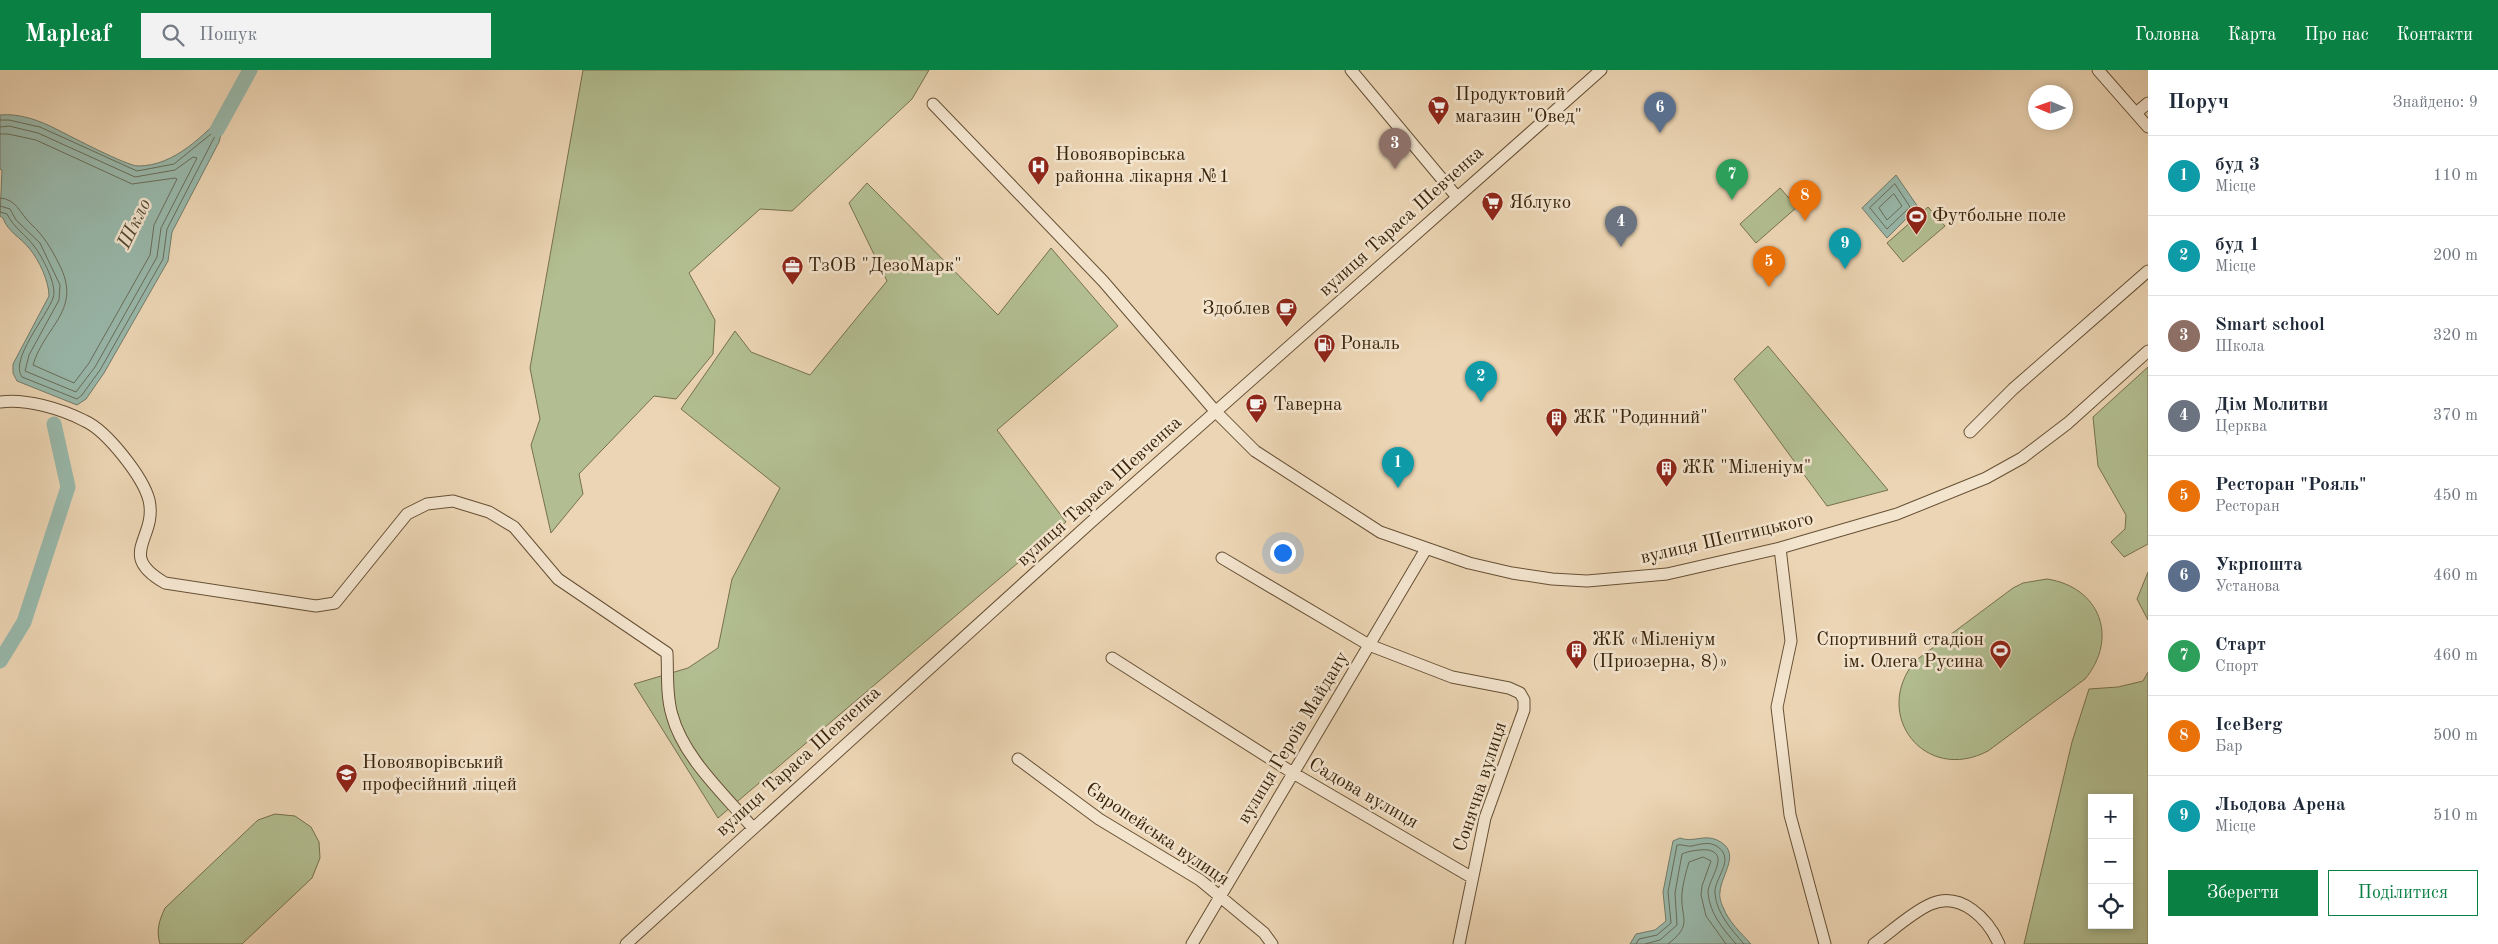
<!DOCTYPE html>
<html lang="uk">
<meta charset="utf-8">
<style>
:root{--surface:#fff;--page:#f2f2f3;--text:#1f2937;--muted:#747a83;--line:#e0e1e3;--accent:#0b8043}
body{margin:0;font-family:"Old Standard TT",serif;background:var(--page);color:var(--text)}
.controls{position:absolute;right:15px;bottom:15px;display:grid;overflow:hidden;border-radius:0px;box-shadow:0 2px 8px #0003}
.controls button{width:45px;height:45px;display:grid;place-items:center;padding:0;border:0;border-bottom:1px solid var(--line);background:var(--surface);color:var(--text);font:25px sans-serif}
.compass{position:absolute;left:2028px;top:15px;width:45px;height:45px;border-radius:50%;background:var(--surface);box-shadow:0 2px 8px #0003;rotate:272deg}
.you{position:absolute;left:1282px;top:482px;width:18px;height:18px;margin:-12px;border:4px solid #fff;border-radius:50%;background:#1a73e8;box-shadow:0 0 0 8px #1a73e833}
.badge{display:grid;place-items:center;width:32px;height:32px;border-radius:50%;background:var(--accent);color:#fff;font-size:16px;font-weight:700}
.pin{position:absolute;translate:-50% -41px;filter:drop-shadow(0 1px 2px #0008)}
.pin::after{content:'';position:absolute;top:26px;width:18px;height:15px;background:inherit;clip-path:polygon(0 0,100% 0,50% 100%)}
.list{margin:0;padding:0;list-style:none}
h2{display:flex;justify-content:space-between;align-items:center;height:65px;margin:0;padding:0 20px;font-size:21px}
h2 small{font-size:16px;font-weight:400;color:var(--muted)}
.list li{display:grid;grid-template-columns:32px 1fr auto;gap:15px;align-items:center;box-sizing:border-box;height:80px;padding:0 20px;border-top:1px solid var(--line)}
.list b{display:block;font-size:19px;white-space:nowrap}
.list p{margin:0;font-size:16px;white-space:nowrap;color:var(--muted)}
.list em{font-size:16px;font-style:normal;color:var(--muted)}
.actions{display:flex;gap:10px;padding:15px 20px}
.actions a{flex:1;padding:11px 0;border:1px solid var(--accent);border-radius:0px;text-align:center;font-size:18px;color:var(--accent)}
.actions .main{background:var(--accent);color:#fff}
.icon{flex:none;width:28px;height:28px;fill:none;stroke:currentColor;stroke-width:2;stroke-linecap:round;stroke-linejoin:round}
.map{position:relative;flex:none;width:2148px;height:874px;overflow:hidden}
header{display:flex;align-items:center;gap:30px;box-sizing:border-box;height:70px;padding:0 25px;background:var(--accent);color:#fff}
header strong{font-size:24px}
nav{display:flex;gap:28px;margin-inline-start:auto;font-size:18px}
.search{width:350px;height:45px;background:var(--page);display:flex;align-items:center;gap:12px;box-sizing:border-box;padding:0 18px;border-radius:0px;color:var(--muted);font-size:19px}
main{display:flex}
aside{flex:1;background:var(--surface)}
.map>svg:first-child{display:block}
.green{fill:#b2be91;stroke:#76704e;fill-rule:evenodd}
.water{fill:#99b9ac;stroke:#737d6b}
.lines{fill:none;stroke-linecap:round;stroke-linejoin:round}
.shore{stroke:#696e5b;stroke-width:1}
.river{stroke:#99b9ac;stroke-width:15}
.minor-casing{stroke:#665034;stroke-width:13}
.minor{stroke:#f3e4ce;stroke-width:11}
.labels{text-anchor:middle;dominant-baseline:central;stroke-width:5;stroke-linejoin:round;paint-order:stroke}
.poi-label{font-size:19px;fill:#39230a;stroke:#f3e4ce;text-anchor:start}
.street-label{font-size:19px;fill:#39230a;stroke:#f3e4ce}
.water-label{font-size:20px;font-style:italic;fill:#514832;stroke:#f3e4ce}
</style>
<header>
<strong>Mapleaf</strong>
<div class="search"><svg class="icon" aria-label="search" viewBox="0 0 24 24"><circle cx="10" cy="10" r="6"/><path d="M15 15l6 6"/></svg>Пошук</div>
<nav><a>Головна</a><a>Карта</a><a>Про нас</a><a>Контакти</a></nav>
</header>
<main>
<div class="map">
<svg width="2148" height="874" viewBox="0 0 2148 874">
<rect width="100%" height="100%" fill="#ecd5b4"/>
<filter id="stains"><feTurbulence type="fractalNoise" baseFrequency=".004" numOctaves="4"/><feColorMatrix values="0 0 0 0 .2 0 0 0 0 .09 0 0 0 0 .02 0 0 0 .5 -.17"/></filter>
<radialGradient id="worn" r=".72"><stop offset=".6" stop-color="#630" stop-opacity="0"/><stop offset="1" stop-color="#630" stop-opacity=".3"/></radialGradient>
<path class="green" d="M 583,0 L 929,0 L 912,29 L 792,141 L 760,139 L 689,203 L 715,250 L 713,284 L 676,329 L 654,326 L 579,404 L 583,424 L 551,463 L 531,375 L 540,349 L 530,298 Z
M 867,113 L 998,245 L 1051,178 L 1118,256 L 997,360 L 1066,452 L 718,748 L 634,614 L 688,598 L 718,578 L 732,509 L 780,418 L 681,339 L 735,261 L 751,282 L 810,305 L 887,211 L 849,133 Z
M 1780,118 L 1797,137 L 1756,173 L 1740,154 Z
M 1928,137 L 1945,156 L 1903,192 L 1887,173 Z
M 1768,276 L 1888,420 L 1827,436 L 1734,309 Z
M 2148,297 L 2148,474 L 2124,487 L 2111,472 L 2125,459 L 2126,445 L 2098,396 L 2093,347 Z
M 2148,502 L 2148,550 L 2137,529 Z
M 2047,509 C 2100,517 2119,568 2085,609 L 1988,681 C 1925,714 1871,645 1915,591 L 2013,518 L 2023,513 Z
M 2148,602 L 2148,874 L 2024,874 L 2072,672 L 2089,619 L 2118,617 L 2143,611 ZM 2092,728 L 2129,728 L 2129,855 L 2092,855 Z
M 275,744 L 295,746 L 311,757 L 319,772 L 320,788 L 312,808 L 242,874 L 160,874 C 156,860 159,851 165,838 L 258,750 Z"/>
<path class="water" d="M 227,42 L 219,72 L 172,162 L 168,191 L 104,303 L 86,329 L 77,335 L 17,311 L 13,303 L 13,294 L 49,226 C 49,211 39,190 29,178 C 20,167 8,162 3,148 L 0,146 L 2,100 L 0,99 L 0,45 C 20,43 41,51 58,60 C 72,67 127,96 138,96 C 175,96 203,65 227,42 Z
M 1896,105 L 1918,137 L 1887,168 L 1862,138 Z
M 1680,768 C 1693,773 1704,764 1717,770 C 1743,782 1721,804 1720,822 C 1719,826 1721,833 1723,837 C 1728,851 1741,863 1751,874 L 1630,874 L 1636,864 L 1655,860 L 1666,851 L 1663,822 L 1673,771 Z"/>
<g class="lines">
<path class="shore" d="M 0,50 L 9,50 L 40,57 L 137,101 L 174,94 L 211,64 L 215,66 L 167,159 L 163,189 L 100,300 L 82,325 L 77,329 L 22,307 C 9,290 47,246 53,228 C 58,216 42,186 34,176 C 25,164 14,158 7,144 L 0,142
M 0,57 L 9,56 L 38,63 L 135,107 L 175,100 L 193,87 L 197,88 L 161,158 L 157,187 L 95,297 L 76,322 L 25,301 L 29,285 L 59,230 L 60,215 L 40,173 L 16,150 L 10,139 L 0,136
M 0,64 L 8,64 L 36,70 L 132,114 L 175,108 L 177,109 L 154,155 L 150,185 L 89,293 L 74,313 L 33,295 C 45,255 83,240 59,194 C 51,178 44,166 31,154 C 20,144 17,129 0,128
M 1895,114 L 1910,137 L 1887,159 L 1870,138 Z
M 1894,124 L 1902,136 L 1887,150 L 1879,138 Z
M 1636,874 L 1639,869 L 1657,865 L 1671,853 L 1668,822 L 1677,775 C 1683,774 1687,777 1692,776 C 1701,774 1710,771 1718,777 C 1736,790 1713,809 1715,824 C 1717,844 1731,859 1744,874
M 1645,874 L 1660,870 L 1677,855 L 1675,823 L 1682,784 C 1688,781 1702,779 1708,780 C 1731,784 1707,811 1708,823 C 1710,844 1723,859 1736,874
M 1668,874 C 1694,854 1680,849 1682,823 C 1683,813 1686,802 1689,792 L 1703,787 L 1711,791 L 1702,816 L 1701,825 L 1706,846 L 1726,874"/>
<path class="river" d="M 217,60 L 250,0
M 0,591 L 24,552 L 68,417 L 54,354"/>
<defs>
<path id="minor" d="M 1351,0 L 1457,127
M 2098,0 L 2148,57
M 933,34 L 1103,211 L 1216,342 L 1255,381 L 1380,462 L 1469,493 L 1512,503 L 1552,509 L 1587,511 L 1667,504 L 1780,478 L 1897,444 L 1986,408 L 2022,388 L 2068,353 L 2148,281
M 2136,43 L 2148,33
M 0,332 C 25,328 62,339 85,351 C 107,361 143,407 149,430 C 158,469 115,484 165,513 L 316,536 L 335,533 L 407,444 L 427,434 L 453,431 L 489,442 L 514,457 L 558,509 L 667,583 C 668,603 666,625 672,645 C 683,687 725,725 752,757
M 1970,362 L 2013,319 L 2148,201
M 1780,478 L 1791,571 L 1777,637 L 1790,745 L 1825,874
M 1222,488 L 1369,575 L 1452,607 L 1509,618 L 1520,623 L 1524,630 L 1524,640 L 1485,748 L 1459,874
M 1112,588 L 1293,703 L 1471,807
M 1018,689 L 1099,749 L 1200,810 L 1264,863 L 1272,874
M 626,874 L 1090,453 L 1601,0
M 1192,874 L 1426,479
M 1874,874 C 1891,862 1912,842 1931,834 C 1961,821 1988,849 1999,874"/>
</defs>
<use href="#minor" class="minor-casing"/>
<use href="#minor" class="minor"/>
</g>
<defs>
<symbol id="supermarket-pin" viewBox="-11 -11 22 30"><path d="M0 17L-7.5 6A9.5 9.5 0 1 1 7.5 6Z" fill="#8f2418" stroke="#f3e4ce"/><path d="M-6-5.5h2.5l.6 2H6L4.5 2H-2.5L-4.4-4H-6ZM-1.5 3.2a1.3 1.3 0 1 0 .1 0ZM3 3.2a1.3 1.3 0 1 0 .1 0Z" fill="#fff"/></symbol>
<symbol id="hospital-pin" viewBox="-11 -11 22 30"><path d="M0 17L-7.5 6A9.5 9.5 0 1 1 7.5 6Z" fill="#8f2418" stroke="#f3e4ce"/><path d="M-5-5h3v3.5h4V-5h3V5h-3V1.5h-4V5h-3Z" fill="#fff"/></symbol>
<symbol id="stadium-pin" viewBox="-11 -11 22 30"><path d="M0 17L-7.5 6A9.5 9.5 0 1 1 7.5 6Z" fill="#8f2418" stroke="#f3e4ce"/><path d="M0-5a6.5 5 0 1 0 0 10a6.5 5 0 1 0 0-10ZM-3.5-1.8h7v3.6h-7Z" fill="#fff"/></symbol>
<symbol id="office-pin" viewBox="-11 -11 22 30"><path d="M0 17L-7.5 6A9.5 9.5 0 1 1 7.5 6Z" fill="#8f2418" stroke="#f3e4ce"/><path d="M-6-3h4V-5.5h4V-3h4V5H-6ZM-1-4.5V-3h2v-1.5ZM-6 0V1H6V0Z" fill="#fff"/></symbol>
<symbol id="cafe-pin" viewBox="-11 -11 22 30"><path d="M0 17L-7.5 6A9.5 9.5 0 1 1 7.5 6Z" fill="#8f2418" stroke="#f3e4ce"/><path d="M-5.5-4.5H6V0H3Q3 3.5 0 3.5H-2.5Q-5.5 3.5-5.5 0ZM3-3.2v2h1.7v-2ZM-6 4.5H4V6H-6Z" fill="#fff"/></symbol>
<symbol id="fuel-pin" viewBox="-11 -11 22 30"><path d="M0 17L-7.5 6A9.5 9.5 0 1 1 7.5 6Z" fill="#8f2418" stroke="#f3e4ce"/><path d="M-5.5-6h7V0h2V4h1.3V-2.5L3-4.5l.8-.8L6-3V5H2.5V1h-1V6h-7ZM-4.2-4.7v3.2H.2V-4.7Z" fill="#fff"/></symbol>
<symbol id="building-pin" viewBox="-11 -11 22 30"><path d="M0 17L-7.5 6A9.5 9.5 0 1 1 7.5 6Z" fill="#8f2418" stroke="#f3e4ce"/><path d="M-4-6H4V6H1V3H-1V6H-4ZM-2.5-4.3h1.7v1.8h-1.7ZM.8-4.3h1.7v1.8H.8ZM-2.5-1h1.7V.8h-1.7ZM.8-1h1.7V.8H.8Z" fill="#fff"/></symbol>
<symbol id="university-pin" viewBox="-11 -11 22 30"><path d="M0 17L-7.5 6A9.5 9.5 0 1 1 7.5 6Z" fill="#8f2418" stroke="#f3e4ce"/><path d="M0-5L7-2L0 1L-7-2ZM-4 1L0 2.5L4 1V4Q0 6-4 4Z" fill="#fff"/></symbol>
</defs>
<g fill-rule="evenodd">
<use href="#supermarket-pin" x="1426" y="24" width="25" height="34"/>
<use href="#hospital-pin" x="1026" y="84" width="25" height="34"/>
<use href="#supermarket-pin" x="1480" y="120" width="25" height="34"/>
<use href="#stadium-pin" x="1904" y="134" width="25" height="34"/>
<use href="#office-pin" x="780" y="184" width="25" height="34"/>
<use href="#cafe-pin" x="1274" y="226" width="25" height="34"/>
<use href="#fuel-pin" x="1312" y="262" width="25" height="34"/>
<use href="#cafe-pin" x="1244" y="322" width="25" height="34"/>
<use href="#building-pin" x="1544" y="336" width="25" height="34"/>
<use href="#building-pin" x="1654" y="386" width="25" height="34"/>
<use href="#building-pin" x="1564" y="568" width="25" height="34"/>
<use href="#stadium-pin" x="1988" y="568" width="25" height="34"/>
<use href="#university-pin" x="334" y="692" width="25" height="34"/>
</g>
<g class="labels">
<g class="poi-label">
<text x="1455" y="25">Продуктовий<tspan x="1455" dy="22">магазин "Овед"</tspan></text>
<text x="1055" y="85">Новояворівська<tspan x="1055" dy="22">районна лікарня №1</tspan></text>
<text x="1509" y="133">Яблуко</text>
<text x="1932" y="146">Футбольне поле</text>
<text x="808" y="196">ТзОВ "ДезоМарк"</text>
<text x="1270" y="239" text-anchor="end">Здоблев</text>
<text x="1340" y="274">Рональ</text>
<text x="1273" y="335">Таверна</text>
<text x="1573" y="348">ЖК "Родинний"</text>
<text x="1682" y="398">ЖК "Міленіум"</text>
<text x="1592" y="570">ЖК «Міленіум<tspan x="1592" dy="22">(Приозерна, 8)»</tspan></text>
<text x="1984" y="570" text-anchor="end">Спортивний стадіон<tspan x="1984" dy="22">ім. Олега Русина</tspan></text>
<text x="362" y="693">Новояворівський<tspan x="362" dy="22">професійний ліцей</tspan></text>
</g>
<g class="street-label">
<text transform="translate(1402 152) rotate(-42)">вулиця Тараса Шевченка</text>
<text transform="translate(1100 422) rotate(-42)">вулиця Тараса Шевченка</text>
<text transform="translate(1727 469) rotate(-13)">вулиця Шептицького</text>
<text transform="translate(1294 668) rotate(-59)">вулиця Героїв Майдану</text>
<text transform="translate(799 692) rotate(-42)">вулиця Тараса Шевченка</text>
<text transform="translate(1481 717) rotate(-72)">Сонячна вулиця</text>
<text transform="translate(1363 724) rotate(30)">Садова вулиця</text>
<text transform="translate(1157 765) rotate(34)">Європейська вулиця</text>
</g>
<g class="water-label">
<text transform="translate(135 154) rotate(-64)">Шкло</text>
</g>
</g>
<rect width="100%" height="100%" filter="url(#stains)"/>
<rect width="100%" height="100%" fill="url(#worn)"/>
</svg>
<div class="controls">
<button>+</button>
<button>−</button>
<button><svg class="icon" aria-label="locate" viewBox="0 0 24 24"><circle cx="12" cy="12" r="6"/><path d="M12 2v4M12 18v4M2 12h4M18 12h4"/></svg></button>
</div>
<svg class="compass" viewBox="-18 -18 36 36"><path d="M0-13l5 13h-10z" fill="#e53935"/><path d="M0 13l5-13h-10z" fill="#747a83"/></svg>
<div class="you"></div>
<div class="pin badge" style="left:1398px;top:418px;background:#0f9aa8">1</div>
<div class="pin badge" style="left:1481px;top:332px;background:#0f9aa8">2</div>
<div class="pin badge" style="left:1395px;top:99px;background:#8d6e63">3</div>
<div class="pin badge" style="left:1621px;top:177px;background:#6b7280">4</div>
<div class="pin badge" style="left:1769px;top:217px;background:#e8710a">5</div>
<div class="pin badge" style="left:1660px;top:63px;background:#5c6f8a">6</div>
<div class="pin badge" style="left:1732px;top:130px;background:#2e9e5b">7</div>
<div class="pin badge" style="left:1805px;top:151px;background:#e8710a">8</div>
<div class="pin badge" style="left:1845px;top:199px;background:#0f9aa8">9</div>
</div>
<aside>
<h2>Поруч<small>Знайдено: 9</small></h2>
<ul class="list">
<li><span class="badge" style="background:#0f9aa8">1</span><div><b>буд 3</b><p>Місце</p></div><em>110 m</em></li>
<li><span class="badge" style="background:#0f9aa8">2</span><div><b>буд 1</b><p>Місце</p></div><em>200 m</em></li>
<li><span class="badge" style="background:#8d6e63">3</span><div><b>Smart school</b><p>Школа</p></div><em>320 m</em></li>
<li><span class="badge" style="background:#6b7280">4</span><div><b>Дім Молитви</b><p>Церква</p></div><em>370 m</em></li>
<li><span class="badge" style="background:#e8710a">5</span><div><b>Ресторан &quot;Рояль&quot;</b><p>Ресторан</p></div><em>450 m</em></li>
<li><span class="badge" style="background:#5c6f8a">6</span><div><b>Укрпошта</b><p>Установа</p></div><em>460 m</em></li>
<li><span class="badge" style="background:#2e9e5b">7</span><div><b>Старт</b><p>Спорт</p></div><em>460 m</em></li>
<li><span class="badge" style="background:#e8710a">8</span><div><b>IceBerg</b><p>Бар</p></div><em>500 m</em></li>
<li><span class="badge" style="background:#0f9aa8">9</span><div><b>Льодова Арена</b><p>Місце</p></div><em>510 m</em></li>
</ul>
<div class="actions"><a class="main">Зберегти</a><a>Поділитися</a></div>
</aside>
</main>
